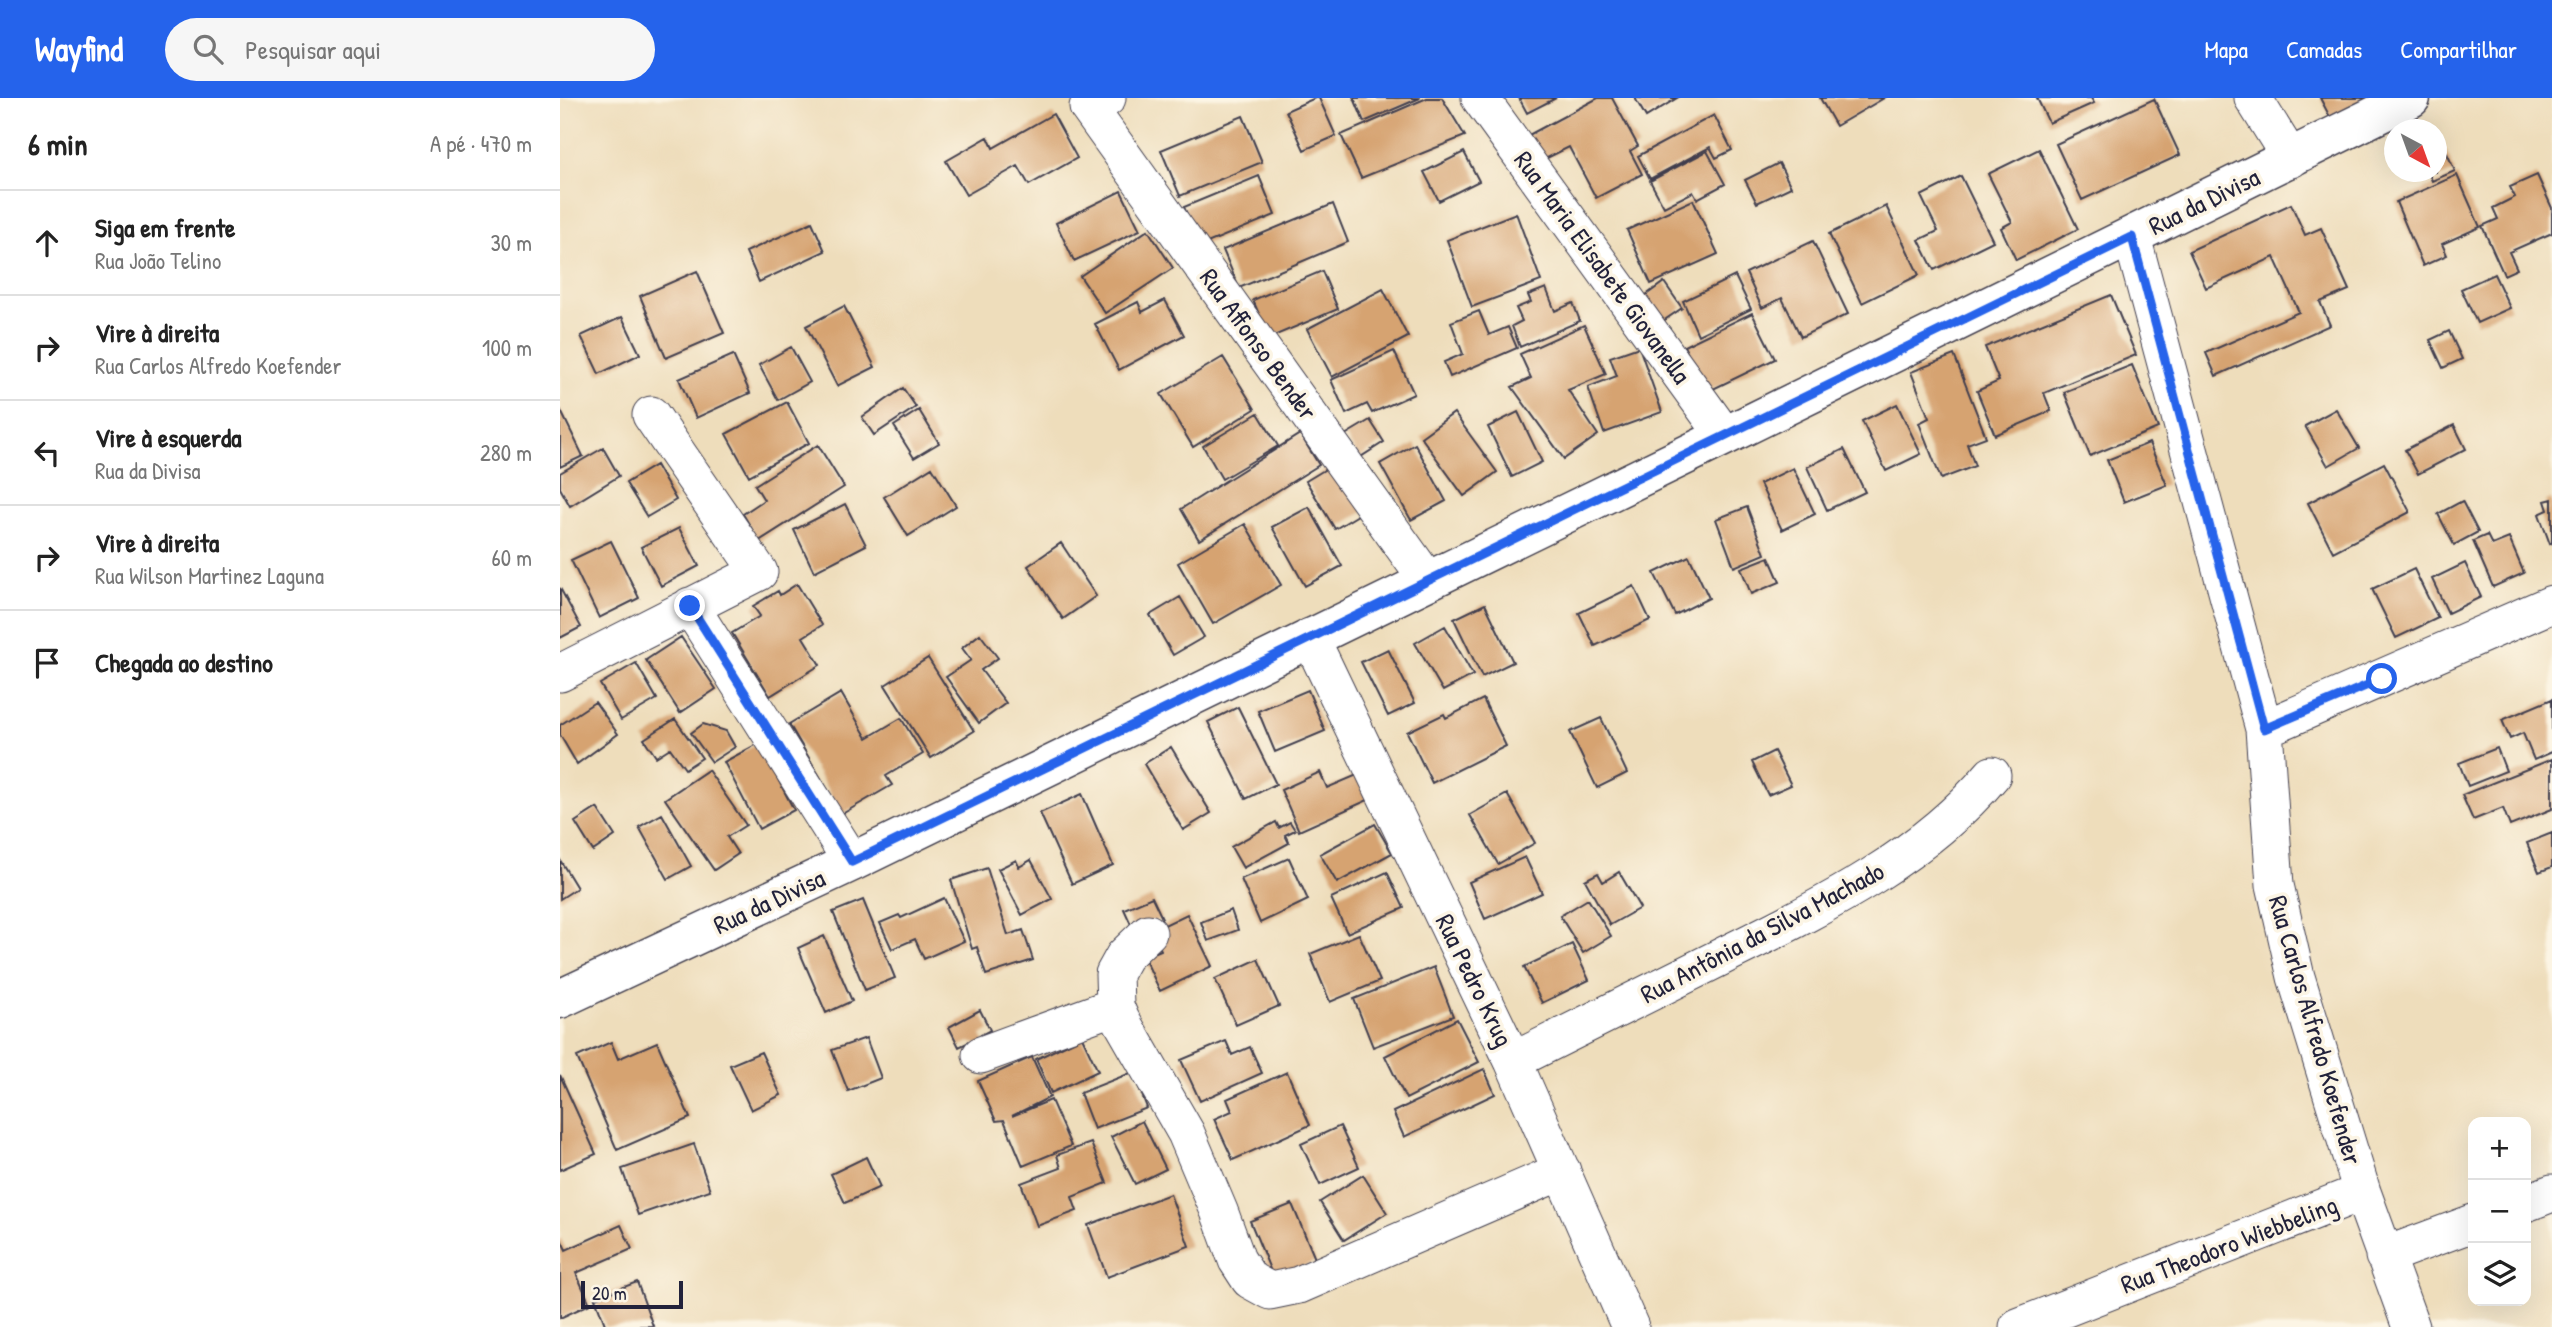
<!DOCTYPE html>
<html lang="pt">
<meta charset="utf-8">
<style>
:root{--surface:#fff;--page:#f6f6f6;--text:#222;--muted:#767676;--line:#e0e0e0;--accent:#2563eb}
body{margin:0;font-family:"Patrick Hand",sans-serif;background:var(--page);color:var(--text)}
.controls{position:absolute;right:21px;bottom:21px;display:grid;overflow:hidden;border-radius:14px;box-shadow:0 7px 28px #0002}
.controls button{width:63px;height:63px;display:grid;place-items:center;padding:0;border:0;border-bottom:2px solid var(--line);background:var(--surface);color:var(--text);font:35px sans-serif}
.compass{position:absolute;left:1824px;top:21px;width:63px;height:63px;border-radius:50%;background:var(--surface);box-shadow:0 7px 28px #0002;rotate:139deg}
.scale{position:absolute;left:21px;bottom:18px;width:102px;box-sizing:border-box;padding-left:7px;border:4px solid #22223b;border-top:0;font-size:19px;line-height:24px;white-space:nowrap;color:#22223b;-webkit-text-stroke:5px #fcf5e5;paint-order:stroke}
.stop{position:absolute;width:21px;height:21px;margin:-16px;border:5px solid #2563eb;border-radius:50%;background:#fff}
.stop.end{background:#2563eb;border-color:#fff;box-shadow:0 2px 7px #0008}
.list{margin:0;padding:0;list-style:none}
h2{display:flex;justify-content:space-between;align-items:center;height:91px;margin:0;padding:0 28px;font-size:30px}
h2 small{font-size:23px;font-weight:400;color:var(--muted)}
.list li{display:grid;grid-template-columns:46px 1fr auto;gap:21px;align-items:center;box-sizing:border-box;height:105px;padding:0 28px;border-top:2px solid var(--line)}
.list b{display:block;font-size:26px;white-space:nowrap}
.list p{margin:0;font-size:23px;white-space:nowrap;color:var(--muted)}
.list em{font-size:23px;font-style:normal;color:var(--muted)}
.icon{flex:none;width:38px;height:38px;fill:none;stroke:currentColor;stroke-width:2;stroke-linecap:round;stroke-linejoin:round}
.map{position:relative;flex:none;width:1992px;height:1229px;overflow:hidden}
header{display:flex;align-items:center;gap:42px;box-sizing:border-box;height:98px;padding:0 35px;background:var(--accent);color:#fff}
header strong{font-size:33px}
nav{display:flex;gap:38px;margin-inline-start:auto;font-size:24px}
.search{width:490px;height:63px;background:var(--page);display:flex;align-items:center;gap:18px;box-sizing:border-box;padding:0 24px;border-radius:38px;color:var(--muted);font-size:26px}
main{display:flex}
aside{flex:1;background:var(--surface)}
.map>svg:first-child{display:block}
.building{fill:#d6a371}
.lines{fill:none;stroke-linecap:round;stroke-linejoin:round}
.minor-casing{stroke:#413e4e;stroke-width:39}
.tertiary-casing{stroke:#413e4e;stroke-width:41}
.minor{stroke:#fff;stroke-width:37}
.tertiary{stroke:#fff;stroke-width:38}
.route{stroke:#2563eb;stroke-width:9}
.labels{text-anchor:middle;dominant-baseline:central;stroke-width:7;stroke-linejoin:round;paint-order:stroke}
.street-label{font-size:26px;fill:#22223b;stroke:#fcf5e5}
</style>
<header>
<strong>Wayfind</strong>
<div class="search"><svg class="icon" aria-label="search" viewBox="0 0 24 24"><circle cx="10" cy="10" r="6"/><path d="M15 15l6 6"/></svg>Pesquisar aqui</div>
<nav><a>Mapa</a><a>Camadas</a><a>Compartilhar</a></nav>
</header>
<main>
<aside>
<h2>6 min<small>A pé · 470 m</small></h2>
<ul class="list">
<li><svg class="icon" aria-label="ahead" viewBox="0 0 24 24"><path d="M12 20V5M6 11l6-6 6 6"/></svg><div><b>Siga em frente</b><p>Rua João Telino</p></div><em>30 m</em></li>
<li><svg class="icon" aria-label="right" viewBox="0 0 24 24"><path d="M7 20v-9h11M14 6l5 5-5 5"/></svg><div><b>Vire à direita</b><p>Rua Carlos Alfredo Koefender</p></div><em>100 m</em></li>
<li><svg class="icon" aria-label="left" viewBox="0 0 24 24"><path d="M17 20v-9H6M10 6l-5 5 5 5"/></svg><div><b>Vire à esquerda</b><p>Rua da Divisa</p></div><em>280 m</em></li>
<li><svg class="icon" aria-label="right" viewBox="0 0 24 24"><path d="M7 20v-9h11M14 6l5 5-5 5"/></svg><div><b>Vire à direita</b><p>Rua Wilson Martinez Laguna</p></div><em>60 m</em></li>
<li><svg class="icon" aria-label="arrive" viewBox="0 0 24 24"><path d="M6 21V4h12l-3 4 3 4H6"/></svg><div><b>Chegada ao destino</b></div></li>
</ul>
</aside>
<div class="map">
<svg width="1992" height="1229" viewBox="0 0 1992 1229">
<rect width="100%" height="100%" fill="#fcf5e5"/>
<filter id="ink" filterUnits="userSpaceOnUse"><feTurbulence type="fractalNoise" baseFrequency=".0143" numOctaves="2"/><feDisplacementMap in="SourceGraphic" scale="14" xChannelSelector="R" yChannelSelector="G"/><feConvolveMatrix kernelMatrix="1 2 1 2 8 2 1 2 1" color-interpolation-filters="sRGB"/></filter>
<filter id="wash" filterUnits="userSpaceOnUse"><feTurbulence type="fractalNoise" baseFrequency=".00686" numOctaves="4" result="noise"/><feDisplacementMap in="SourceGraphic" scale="28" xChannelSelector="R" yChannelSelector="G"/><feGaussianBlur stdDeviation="1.57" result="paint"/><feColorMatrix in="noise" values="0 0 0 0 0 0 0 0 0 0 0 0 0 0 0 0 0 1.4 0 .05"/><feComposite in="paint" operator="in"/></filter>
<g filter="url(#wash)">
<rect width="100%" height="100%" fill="#edb"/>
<g id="blocks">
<path class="building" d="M 755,0 L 759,0 L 776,38 L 744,52 L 726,13 Z
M 794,0 L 860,0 L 804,24 Z
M 867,0 L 882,0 L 905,38 L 801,80 L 781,37 Z
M 959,0 L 996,0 L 967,15 Z
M 1038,0 L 1052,0 L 1078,48 L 1070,53 L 1082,76 L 1036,100 L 1009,49 L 979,64 L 965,39 Z
M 1075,0 L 1117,0 L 1086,19 Z
M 1260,0 L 1324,0 L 1276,28 Z
M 1477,0 L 1531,0 L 1534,5 L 1489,25 Z
M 1760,0 L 1811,0 L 1770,19 Z
M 1594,1 L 1620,57 L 1522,102 L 1496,46 Z
M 493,16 L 517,60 L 469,87 L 458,68 L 406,97 L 386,63 L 428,39 L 433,50 Z
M 1154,17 L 1172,52 L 1156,60 L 1150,49 L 1090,81 L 1078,58 Z
M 683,18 L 702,64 L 620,98 L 601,52 Z
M 1876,31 L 1895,73 L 1872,83 L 1868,74 L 1876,74 Z
M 1479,51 L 1518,131 L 1456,162 L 1441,130 L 1452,124 L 1428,76 Z
M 1147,53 L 1165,86 L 1137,101 L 1133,94 L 1104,109 L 1090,83 Z
M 904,54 L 919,83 L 879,103 L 864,74 Z
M 1219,65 L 1231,89 L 1197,105 L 1185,82 Z
M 1897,77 L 1920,129 L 1882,146 L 1887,157 L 1863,168 L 1836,104 Z
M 1977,77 L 1992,110 L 1992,135 L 1949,154 L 1957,171 L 1944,177 L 1922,128 L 1938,121 L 1933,110 L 1955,99 L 1950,89 Z
M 699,78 L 715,117 L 640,148 L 624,109 Z
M 1401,78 L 1433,143 L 1374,172 L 1359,142 L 1378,133 L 1361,98 Z
M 561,93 L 580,132 L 514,163 L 496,125 Z
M 1133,102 L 1158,156 L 1091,186 L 1067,132 Z
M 773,106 L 788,144 L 679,190 L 663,152 Z
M 1731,106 L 1745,137 L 1761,130 L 1789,192 L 1760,204 L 1770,227 L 1656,278 L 1646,255 L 1739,214 L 1714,159 L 1646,190 L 1629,153 Z
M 1326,108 L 1359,177 L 1302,205 L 1269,136 Z
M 956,115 L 981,183 L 912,209 L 887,142 Z
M 252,124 L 265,153 L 199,184 L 186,154 Z
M 588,132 L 613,170 L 545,215 L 520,178 Z
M 1253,143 L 1288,216 L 1241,239 L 1222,200 L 1202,210 L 1186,175 Z
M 137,173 L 164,235 L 106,260 L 80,198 Z
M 762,173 L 778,211 L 709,240 L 693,202 Z
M 1934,176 L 1950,210 L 1917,225 L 1901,191 Z
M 1175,178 L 1191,211 L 1138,237 L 1123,203 Z
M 1104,184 L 1122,210 L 1100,225 L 1082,200 Z
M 986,190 L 995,213 L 1013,205 L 1020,223 L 960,249 L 952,228 L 962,223 L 956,210 L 971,204 L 968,197 Z
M 823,191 L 848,239 L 772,279 L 747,231 Z
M 1551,197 L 1576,257 L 1484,295 L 1491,313 L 1435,337 L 1417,293 L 1439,283 L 1425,249 Z
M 605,202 L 624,237 L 559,272 L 535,226 L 578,204 L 582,214 Z
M 284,208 L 315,269 L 277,288 L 246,228 Z
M 919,213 L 929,237 L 948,229 L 957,250 L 890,279 L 884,264 L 903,256 L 891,224 Z
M 1192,215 L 1215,261 L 1147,294 L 1124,248 Z
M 62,219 L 80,256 L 39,276 L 21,238 Z
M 1024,227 L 1046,276 L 1008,292 L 1038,337 L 1004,361 L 952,289 L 971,280 L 960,256 Z
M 1889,233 L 1902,261 L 1883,270 L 1870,242 Z
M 231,249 L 250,284 L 218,302 L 199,267 Z
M 1079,249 L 1102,314 L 1044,335 L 1028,289 L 1057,278 L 1050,259 Z
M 834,253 L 854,296 L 812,315 L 807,306 L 786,316 L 771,282 Z
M 173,257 L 190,295 L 136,320 L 119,281 Z
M 1394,257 L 1426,339 L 1407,346 L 1415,368 L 1381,381 L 1359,325 L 1369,320 L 1351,274 Z
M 663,259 L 695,311 L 633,349 L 601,296 Z
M 1572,267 L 1598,330 L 1530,358 L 1504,294 Z
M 343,290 L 356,309 L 314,337 L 302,319 Z
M 227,304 L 249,345 L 189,378 L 166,336 Z
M 1337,306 L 1361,356 L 1326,373 L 1302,323 Z
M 0,311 L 23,358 L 0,369 Z
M 1776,311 L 1799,350 L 1768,368 L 1745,328 Z
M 359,312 L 379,345 L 354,360 L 334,328 Z
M 958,314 L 982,364 L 952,379 L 928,329 Z
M 698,315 L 718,348 L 662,381 L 643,348 Z
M 894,315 L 937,374 L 904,398 L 861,339 Z
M 810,322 L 824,344 L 799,360 L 785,337 Z
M 1894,327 L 1906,351 L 1858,376 L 1845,352 Z
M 740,336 L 759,367 L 639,442 L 621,411 Z
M 1589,345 L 1607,387 L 1564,404 L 1547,362 Z
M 855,346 L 886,403 L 851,422 L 820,366 Z
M 258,347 L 284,389 L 199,443 L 183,416 L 204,402 L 195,387 Z
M 43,350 L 59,378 L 10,408 L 0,390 L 0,375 Z
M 1284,351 L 1305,394 L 1267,412 L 1247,369 Z
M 779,363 L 808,411 L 775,431 L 746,383 Z
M 1824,365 L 1850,414 L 1773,454 L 1748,405 Z
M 96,367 L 116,402 L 87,419 L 66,385 Z
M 372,369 L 396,408 L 348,438 L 324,399 Z
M 1233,370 L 1255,416 L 1222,432 L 1200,386 Z
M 1992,401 L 1992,445 L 1990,446 L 1979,416 L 1988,412 L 1985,403 Z
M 1902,403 L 1918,434 L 1894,447 L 1878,416 Z
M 285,406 L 306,447 L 254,474 L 234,432 Z
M 749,409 L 782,468 L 745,488 L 712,429 Z
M 1187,409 L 1205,456 L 1174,469 L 1156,421 Z
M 685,426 L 721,487 L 653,526 L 618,465 Z
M 119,430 L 139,468 L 101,488 L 81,449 Z
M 1927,437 L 1932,447 L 1949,440 L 1964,475 L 1933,489 L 1913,443 Z
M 51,443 L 79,500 L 39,520 L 11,462 Z
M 501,445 L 536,498 L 503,521 L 468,468 Z
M 1129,458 L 1149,500 L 1115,517 L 1094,475 Z
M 1209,459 L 1220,484 L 1191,496 L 1181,470 Z
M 1905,465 L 1921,499 L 1888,515 L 1872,481 Z
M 1854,471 L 1878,520 L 1836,540 L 1812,491 Z
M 237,486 L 262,527 L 243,539 L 260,567 L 210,598 L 172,535 L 200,518 L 193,508 L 218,493 L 220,497 Z
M 1074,488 L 1090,522 L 1035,548 L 1019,515 Z
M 0,490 L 21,529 L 0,540 Z
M 620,499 L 644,539 L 613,557 L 590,517 Z
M 925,506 L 953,564 L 922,579 L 894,521 Z
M 885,528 L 913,577 L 883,593 L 855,545 Z
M 420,536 L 438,560 L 421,572 L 446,605 L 419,625 L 386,579 L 411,562 L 402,550 Z
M 121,539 L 156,591 L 120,615 L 86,562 Z
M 828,551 L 855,605 L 828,618 L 801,564 Z
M 368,560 L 414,633 L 371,660 L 325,587 Z
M 76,565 L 97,601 L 61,622 L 40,586 Z
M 748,592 L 765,633 L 715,654 L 698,613 Z
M 281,595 L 307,640 L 341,620 L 363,656 L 326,678 L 332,687 L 282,716 L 229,626 Z
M 923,601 L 946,648 L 872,685 L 847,634 L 884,616 L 886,620 Z
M 1992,601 L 1992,654 L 1974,662 L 1963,635 L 1950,641 L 1942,622 Z
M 35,604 L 58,636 L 17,666 L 0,637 L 0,627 Z
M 678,609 L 716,686 L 686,701 L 648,624 Z
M 1041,620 L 1067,675 L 1037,690 L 1010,634 Z
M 115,621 L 142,660 L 125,671 L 110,650 L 96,659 L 84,641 Z
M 143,626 L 166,633 L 175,649 L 152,664 L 131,635 Z
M 199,645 L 234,712 L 199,731 L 164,664 Z
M 611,649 L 651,715 L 623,732 L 584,666 Z
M 1937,650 L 1946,673 L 1908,688 L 1899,665 Z
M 1214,653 L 1231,687 L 1208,697 L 1192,664 Z
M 1992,661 L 1992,711 L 1950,728 L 1943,710 L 1913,722 L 1902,697 Z
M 148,672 L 186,727 L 167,739 L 178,756 L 154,772 L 105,701 Z
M 760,674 L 767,690 L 797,677 L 808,702 L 739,733 L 721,692 Z
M 522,696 L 553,767 L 512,786 L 480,715 Z
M 947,696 L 975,745 L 938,766 L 910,717 Z
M 37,710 L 55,738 L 33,753 L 15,724 Z
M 102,716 L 131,768 L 108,781 L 79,729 Z
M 716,724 L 719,730 L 730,724 L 735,732 L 725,737 L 729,745 L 683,770 L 671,749 Z
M 815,726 L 832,755 L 777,785 L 760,756 Z
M 1992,735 L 1992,769 L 1979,774 L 1967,745 Z
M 965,759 L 982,795 L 925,821 L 909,784 Z
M 729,760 L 748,802 L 700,825 L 681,781 Z
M 0,762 L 17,790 L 0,801 Z
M 456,762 L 459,769 L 471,762 L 492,801 L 462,817 L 438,771 Z
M 427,770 L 448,837 L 463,832 L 473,862 L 426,877 L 417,849 L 412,851 L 391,782 Z
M 827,774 L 844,810 L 787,835 L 771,800 Z
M 1059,774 L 1080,810 L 1050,827 L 1025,782 L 1038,775 L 1043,784 Z
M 592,799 L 602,820 L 574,833 L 564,811 Z
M 384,800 L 404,843 L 364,861 L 355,841 L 332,851 L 320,825 L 339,817 L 341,820 Z
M 1028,801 L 1051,838 L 1023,855 L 1000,818 Z
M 303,802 L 335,880 L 305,892 L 273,814 Z
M 671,812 L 678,832 L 648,843 L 641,824 Z
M 627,816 L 652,868 L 600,893 L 584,859 L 601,852 L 592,833 Z
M 799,836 L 820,883 L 770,904 L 750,856 Z
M 264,838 L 292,903 L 266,915 L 238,850 Z
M 1012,846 L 1029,882 L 982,905 L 964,869 Z
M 698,861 L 719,908 L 676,927 L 655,881 Z
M 874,869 L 893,918 L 813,949 L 794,901 Z
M 420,912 L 430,932 L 421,937 L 427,949 L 409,944 L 399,949 L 389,929 Z
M 897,921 L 919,964 L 846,1001 L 825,958 Z
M 522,939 L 538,973 L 491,995 L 476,961 Z
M 306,940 L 321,980 L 288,993 L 272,952 Z
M 666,943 L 672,957 L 690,949 L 702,975 L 640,1003 L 621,962 Z
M 51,944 L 58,961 L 97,944 L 130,1020 L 57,1052 L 17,959 Z
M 201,954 L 221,997 L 191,1012 L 170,967 Z
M 472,959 L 490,999 L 452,1018 L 491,1002 L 511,1048 L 463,1068 L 444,1022 L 436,1023 L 418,983 Z
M 924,971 L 935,996 L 844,1039 L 833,1014 Z
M 573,974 L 587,1010 L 534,1031 L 520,995 Z
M 727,974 L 750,1027 L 673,1062 L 654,1021 L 672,1013 L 667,1001 Z
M 0,977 L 36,1056 L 0,1072 Z
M 582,1023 L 606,1071 L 575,1086 L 551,1039 Z
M 780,1028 L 799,1069 L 760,1087 L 741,1046 Z
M 531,1045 L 547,1085 L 512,1099 L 517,1113 L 477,1128 L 461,1085 L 501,1070 L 497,1057 Z
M 134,1046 L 150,1092 L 78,1117 L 62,1071 Z
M 306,1059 L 320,1089 L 285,1105 L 271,1076 Z
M 803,1077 L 827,1115 L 784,1142 L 760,1104 Z
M 610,1096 L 629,1148 L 547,1179 L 528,1127 Z
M 732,1106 L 756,1163 L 714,1181 L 690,1123 Z
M 61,1127 L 72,1151 L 16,1175 L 30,1206 L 0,1220 L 0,1139 L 6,1152 Z
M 77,1184 L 93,1228 L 46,1229 L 35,1200 Z"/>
</g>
</g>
<g filter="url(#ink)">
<use href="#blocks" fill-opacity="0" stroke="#413e4e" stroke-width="2"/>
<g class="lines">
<defs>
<path id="minor" d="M 547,0 L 528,9 L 868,483
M 920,0 L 1165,338
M 1693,0 L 1731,61
M 1572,139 L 1704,631 L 1715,787 L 1736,879 L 1802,1094 L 1851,1229
M 130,508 L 292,764
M 750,539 L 953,963 L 1070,1229
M 0,575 L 199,474 L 91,317
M 1704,631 L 1992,506
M 588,835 L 564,858 L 554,876 L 555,908 L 561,922 L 626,1035 L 659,1113 L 677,1162 L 690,1182 L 710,1193 L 739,1187 L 1002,1073
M 421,957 L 555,908
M 953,963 C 1022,929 1090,894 1159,860 C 1257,811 1361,762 1432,677
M 1966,1105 L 1992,1095
M 1824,1158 L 1913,1125
M 1458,1229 L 1802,1094"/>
<path id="tertiary" d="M 0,901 L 292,764 L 1165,338 L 1851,0"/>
</defs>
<use href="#minor" class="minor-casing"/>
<use href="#tertiary" class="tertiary-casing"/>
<use href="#minor" class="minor"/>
<use href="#tertiary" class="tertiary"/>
</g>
</g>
<g class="lines" filter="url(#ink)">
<path class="route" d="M 130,508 L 292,764 L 1572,139 L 1704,631 L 1822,581"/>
</g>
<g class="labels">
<g class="street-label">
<text transform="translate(1644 103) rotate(-26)">Rua da Divisa</text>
<text transform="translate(1043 169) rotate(54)">Rua Maria Elisabete Giovanella</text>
<text transform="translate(699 246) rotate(54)">Rua Affonso Bender</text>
<text transform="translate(209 803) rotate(-25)">Rua da Divisa</text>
<text transform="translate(1202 834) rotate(-28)">Rua Antônia da Silva Machado</text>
<text transform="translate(915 882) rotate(64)">Rua Pedro Krug</text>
<text transform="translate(1756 932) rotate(74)">Rua Carlos Alfredo Koefender</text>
<text transform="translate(1669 1146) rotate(-21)">Rua Theodoro Wiebbeling</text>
</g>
</g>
</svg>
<div class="controls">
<button>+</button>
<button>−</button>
<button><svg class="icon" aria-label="layers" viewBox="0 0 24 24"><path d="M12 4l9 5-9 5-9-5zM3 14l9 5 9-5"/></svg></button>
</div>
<svg class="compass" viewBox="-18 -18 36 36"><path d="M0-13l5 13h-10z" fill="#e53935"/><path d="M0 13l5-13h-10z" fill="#767676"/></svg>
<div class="scale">20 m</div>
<div class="stop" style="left:1822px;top:581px"></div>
<div class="stop end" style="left:130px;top:508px"></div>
</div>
</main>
